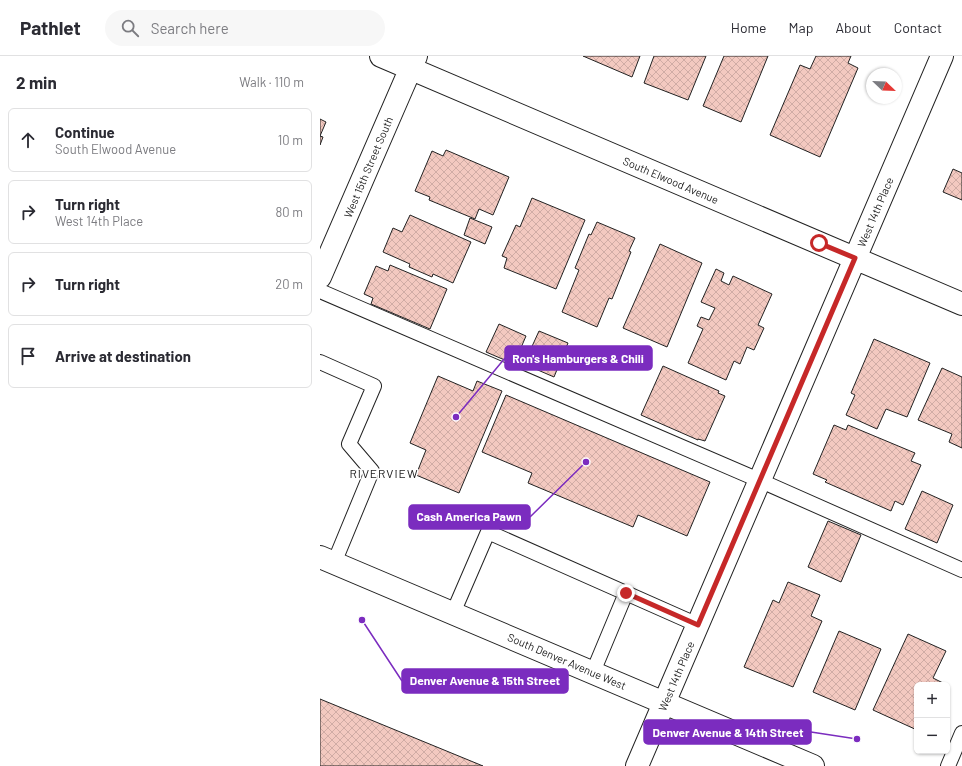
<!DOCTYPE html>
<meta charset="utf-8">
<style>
:root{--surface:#fff;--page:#f7f7f7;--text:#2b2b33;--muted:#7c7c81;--line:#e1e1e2}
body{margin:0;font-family:Barlow,sans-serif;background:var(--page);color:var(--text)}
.controls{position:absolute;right:12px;bottom:12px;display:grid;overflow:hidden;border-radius:6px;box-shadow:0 1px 3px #0004}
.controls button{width:36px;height:36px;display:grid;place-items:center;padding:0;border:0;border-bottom:1px solid var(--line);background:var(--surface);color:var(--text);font:20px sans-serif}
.compass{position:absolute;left:546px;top:12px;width:36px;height:36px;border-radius:50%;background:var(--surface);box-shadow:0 1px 3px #0004;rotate:113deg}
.stop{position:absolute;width:12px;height:12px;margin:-9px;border:3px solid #c62828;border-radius:50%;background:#fff}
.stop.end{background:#c62828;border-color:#fff;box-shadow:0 1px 4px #0008}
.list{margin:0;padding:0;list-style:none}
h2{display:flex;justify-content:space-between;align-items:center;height:52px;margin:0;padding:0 16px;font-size:17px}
h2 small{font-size:13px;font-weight:400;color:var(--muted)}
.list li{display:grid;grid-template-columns:26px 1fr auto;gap:12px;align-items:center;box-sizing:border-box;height:64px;margin:0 8px 8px;padding:0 8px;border:1px solid var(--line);border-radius:6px}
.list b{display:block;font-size:15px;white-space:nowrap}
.list p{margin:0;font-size:13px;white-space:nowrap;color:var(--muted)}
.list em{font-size:13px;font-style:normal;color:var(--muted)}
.icon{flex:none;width:22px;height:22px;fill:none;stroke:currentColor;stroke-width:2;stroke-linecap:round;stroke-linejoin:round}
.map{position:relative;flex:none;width:642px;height:710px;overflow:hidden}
header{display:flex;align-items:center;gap:24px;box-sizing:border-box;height:56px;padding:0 20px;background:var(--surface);border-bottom:1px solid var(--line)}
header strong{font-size:19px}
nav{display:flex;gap:22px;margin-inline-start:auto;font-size:14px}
.search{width:280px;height:36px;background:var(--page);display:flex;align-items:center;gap:10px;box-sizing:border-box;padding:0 14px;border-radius:22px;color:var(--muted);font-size:15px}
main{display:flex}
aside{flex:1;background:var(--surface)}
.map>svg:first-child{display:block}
.building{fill:url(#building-cross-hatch);stroke:#222}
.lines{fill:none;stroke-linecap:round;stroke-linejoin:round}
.service-casing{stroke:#222;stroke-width:16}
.minor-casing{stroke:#222;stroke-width:24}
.primary-casing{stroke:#222;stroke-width:24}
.service{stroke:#fff;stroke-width:14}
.minor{stroke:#fff;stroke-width:22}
.primary{stroke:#fff;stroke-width:22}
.route{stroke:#c62828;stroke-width:5}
.labels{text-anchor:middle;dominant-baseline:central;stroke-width:3;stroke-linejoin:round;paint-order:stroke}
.street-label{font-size:11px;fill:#222;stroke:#fff}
.neighbourhood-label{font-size:12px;letter-spacing:1px;fill:#222;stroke:#fff}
.leader{fill:none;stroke:#7b2cbf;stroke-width:1.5}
.callout-dot{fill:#7b2cbf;stroke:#fff;stroke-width:1.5}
.callout{fill:#7b2cbf;stroke:#7b2cbf;stroke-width:1.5}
.callout-label{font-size:12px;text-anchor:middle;font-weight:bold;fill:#fff}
</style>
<header>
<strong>Pathlet</strong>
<div class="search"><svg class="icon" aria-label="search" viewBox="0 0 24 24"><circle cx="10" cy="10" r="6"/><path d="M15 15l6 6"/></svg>Search here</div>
<nav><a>Home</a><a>Map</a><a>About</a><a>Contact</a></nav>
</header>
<main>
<aside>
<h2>2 min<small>Walk · 110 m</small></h2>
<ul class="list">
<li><svg class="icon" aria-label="ahead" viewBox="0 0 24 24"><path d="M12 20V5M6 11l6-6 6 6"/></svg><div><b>Continue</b><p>South Elwood Avenue</p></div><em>10 m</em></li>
<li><svg class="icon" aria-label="right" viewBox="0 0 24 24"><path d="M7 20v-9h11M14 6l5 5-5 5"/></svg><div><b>Turn right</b><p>West 14th Place</p></div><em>80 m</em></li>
<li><svg class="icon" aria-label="right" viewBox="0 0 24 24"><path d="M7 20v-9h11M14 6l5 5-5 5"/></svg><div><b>Turn right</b></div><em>20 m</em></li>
<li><svg class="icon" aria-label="arrive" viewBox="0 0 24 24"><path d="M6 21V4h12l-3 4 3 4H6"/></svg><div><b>Arrive at destination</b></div></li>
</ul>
</aside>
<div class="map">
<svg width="642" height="710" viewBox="0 0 642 710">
<defs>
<pattern id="building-cross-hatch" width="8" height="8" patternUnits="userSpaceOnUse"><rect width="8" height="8" fill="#f3c9c0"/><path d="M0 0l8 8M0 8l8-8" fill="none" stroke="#d0aca5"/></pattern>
</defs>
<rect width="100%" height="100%" fill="#fff"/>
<path class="building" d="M 263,0 L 320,0 L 312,21 Z
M 334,0 L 386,0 L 368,44 L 324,27 Z
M 404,0 L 448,0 L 421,66 L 383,50 Z
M 496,0 L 531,0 L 528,7 L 538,12 L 500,101 L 450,79 L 480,9 L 490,13 Z
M 0,63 L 6,66 L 0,80 L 3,81 L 0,89 Z
M 126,94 L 189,121 L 173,159 L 159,153 L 155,163 L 109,144 L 110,141 L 95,135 L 112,95 L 123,100 Z
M 633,113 L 642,117 L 642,144 L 623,136 Z
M 212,142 L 265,164 L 236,233 L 184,212 L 187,202 L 182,200 L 196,169 L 200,171 Z
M 90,159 L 151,186 L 133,227 L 113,218 L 112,221 L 89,211 L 90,208 L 63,196 L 73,172 L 82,176 Z
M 150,162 L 172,171 L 165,188 L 144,179 Z
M 277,166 L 315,182 L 309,195 L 311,196 L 292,243 L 289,242 L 277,271 L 242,256 L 259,214 L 255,212 L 269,178 L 271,179 Z
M 340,188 L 382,207 L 347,291 L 303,272 Z
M 70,209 L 127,233 L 110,273 L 51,248 L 53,242 L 44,238 L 56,210 L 68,215 Z
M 396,213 L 404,217 L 401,225 L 409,229 L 413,220 L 452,238 L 438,269 L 444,272 L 434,294 L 427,291 L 420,308 L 414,305 L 406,324 L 368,307 L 383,273 L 377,270 L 381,261 L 389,264 L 395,252 L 381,246 Z
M 179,268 L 206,280 L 194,308 L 166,296 Z
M 219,275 L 248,287 L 234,321 L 204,308 Z
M 554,283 L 610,307 L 587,361 L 566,353 L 557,373 L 526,359 L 535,339 L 531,337 Z
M 343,310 L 399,335 L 398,337 L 405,340 L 385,385 L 378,383 L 378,384 L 321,359 Z
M 622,312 L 642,321 L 642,392 L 629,386 L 632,378 L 598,364 Z
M 118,320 L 153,335 L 157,325 L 182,335 L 139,437 L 96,419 L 106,394 L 90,387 Z
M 186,339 L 390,426 L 367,480 L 318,459 L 313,471 L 208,427 L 212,417 L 162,396 Z
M 514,369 L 526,374 L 528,369 L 595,397 L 591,405 L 601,409 L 583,449 L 575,445 L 571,455 L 505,426 L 507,424 L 493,418 Z
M 602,435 L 633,449 L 617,487 L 585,473 Z
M 508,465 L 541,479 L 521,526 L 488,511 Z
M 468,526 L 500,539 L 491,560 L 502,565 L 473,631 L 424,611 L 453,544 L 459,547 Z
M 519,575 L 561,593 L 535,654 L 493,636 Z
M 588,578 L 626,595 L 613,622 L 627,629 L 597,629 L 597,674 L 553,654 Z
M 0,643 L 163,710 L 0,710 Z"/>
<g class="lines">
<defs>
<path id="service" d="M 0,235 L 441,425 L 642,514
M 0,306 L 54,330 L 29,388 L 52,415 L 14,507
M 133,557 L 168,476 L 378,569
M 273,616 L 306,537
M 628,710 L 642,677"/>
<path id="minor" d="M 61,0 L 642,248
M 0,221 L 96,0
M 317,710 L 622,0"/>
<path id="primary" d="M 0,501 L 493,710"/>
</defs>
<use href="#service" class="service-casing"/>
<use href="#minor" class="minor-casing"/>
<use href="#primary" class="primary-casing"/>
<use href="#service" class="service"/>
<use href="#minor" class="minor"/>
<use href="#primary" class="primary"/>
</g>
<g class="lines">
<path class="route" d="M 306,537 L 378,569 L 535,202 L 499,187"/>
</g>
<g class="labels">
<g class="street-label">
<text transform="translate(48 111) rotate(-67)">West 15th Street South</text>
<text transform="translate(351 124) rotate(23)">South Elwood Avenue</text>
<text transform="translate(555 156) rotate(-67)">West 14th Place</text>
<text transform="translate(247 605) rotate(23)">South Denver Avenue West</text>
<text transform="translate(356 620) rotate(-67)">West 14th Place</text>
</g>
<g class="neighbourhood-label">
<text x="64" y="417">RIVERVIEW</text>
</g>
</g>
<path class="leader" d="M136 361L185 302M266 406L210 461M42 564L82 625M537 683L491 676"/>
<g class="callout-dot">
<circle cx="136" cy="361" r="4"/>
<circle cx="266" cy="406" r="4"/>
<circle cx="42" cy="564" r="4"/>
<circle cx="537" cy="683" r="4"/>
</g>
<g class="callout">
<rect x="185" y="290" width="147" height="24" rx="4"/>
<rect x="89" y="449" width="121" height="24" rx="4"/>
<rect x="82" y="613" width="166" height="24" rx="4"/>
<rect x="324" y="664" width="167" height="24" rx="4"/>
</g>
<g class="callout-label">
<text x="258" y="307">Ron's Hamburgers &amp; Chili</text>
<text x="149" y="465">Cash America Pawn</text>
<text x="165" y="629">Denver Avenue &amp; 15th Street</text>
<text x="408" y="681">Denver Avenue &amp; 14th Street</text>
</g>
</svg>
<div class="controls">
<button>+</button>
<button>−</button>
</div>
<svg class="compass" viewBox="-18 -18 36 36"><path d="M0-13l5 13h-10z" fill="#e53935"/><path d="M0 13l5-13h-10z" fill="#7c7c81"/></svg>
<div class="stop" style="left:499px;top:187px"></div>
<div class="stop end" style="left:306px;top:537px"></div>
</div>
</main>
